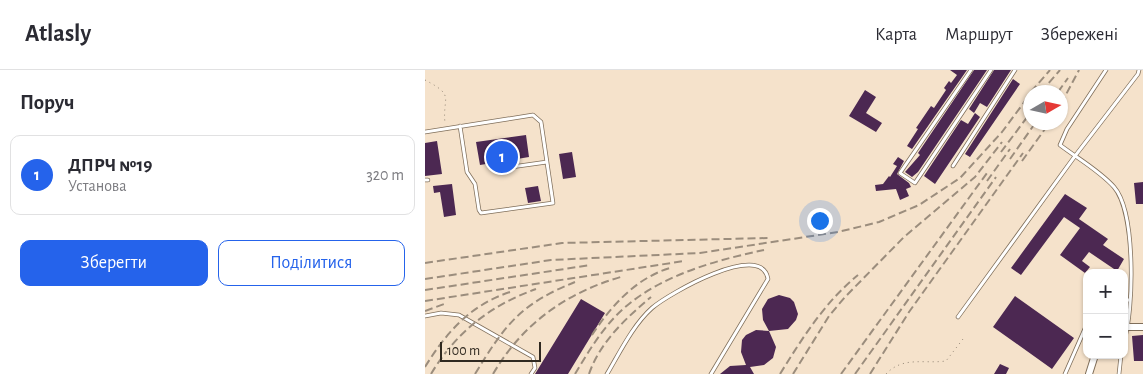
<!DOCTYPE html>
<html lang="uk">
<meta charset="utf-8">
<style>
:root{--surface:#fff;--page:#f2f2f3;--text:#2b2b33;--muted:#7c7c81;--line:#e1e1e2;--accent:#2563eb}
body{margin:0;font-family:"Alegreya Sans",sans-serif;background:var(--page);color:var(--text)}
.controls{position:absolute;right:15px;bottom:15px;display:grid;overflow:hidden;border-radius:10px;box-shadow:0 1px 4px #0004}
.controls button{width:45px;height:45px;display:grid;place-items:center;padding:0;border:0;border-bottom:1px solid var(--line);background:var(--surface);color:var(--text);font:25px sans-serif}
.compass{position:absolute;left:598px;top:15px;width:45px;height:45px;border-radius:50%;background:var(--surface);box-shadow:0 1px 4px #0004;rotate:81deg}
.scale{position:absolute;left:15px;bottom:12px;width:101px;box-sizing:border-box;padding-left:5px;border:2px solid #302920;border-top:0;font-size:14px;line-height:18px;white-space:nowrap;color:#302920;-webkit-text-stroke:4px #f5e2cb;paint-order:stroke}
.you{position:absolute;left:394px;top:150px;width:18px;height:18px;margin:-12px;border:4px solid #fff;border-radius:50%;background:#1a73e8;box-shadow:0 0 0 8px #1a73e833}
.badge{display:grid;place-items:center;width:32px;height:32px;border-radius:50%;background:var(--accent);color:#fff;font-size:16px;font-weight:700}
.pin{position:absolute;translate:-50% -50%;border:2px solid #fff;box-shadow:0 1px 5px #0006}
.list{margin:0;padding:0;list-style:none}
h2{display:flex;justify-content:space-between;align-items:center;height:65px;margin:0;padding:0 20px;font-size:21px}
h2 small{font-size:16px;font-weight:400;color:var(--muted)}
.list li{display:grid;grid-template-columns:32px 1fr auto;gap:15px;align-items:center;box-sizing:border-box;height:80px;margin:0 10px 10px;padding:0 10px;border:1px solid var(--line);border-radius:10px}
.list b{display:block;font-size:19px;white-space:nowrap}
.list p{margin:0;font-size:16px;white-space:nowrap;color:var(--muted)}
.list em{font-size:16px;font-style:normal;color:var(--muted)}
.actions{display:flex;gap:10px;padding:15px 20px}
.actions a{flex:1;padding:11px 0;border:1px solid var(--accent);border-radius:10px;text-align:center;font-size:18px;color:var(--accent)}
.actions .main{background:var(--accent);color:#fff}
.map{position:relative;flex:none;width:718px;height:304px;overflow:hidden}
header{display:flex;align-items:center;gap:30px;box-sizing:border-box;height:70px;padding:0 25px;background:var(--surface);border-bottom:1px solid var(--line)}
header strong{font-size:24px}
nav{display:flex;gap:28px;margin-inline-start:auto;font-size:18px}
main{display:flex}
aside{flex:1;background:var(--surface)}
.map>svg:first-child{display:block}
.building{fill:#4c2852}
.lines{fill:none;stroke-linecap:round;stroke-linejoin:round}
.service-casing{stroke:#7f6e5a;stroke-width:4.5}
.minor-casing{stroke:#7f6e5a;stroke-width:8}
.path{stroke:#918474;stroke-width:1;stroke-dasharray:1 4;stroke-linecap:butt}
.service{stroke:#fff;stroke-width:3}
.minor{stroke:#fff;stroke-width:6}
.rail{stroke:#9b8d7d;stroke-width:2;stroke-dasharray:8 4;stroke-linecap:butt}
</style>
<header>
<strong>Atlasly</strong>
<nav><a>Карта</a><a>Маршрут</a><a>Збережені</a></nav>
</header>
<main>
<aside>
<h2>Поруч<small></small></h2>
<ul class="list">
<li><span class="badge">1</span><div><b>ДПРЧ №19</b><p>Установа</p></div><em>320 m</em></li>
</ul>
<div class="actions"><a class="main">Зберегти</a><a>Поділитися</a></div>
</aside>
<div class="map">
<svg width="718" height="304" viewBox="0 0 718 304">
<rect width="100%" height="100%" fill="#f5e2cb"/>
<path class="building" d="M 525,0 L 542,0 L 487,79 L 482,76 L 493,59 L 491,58 L 506,36 L 509,38 L 521,20 L 519,18 L 524,11 L 526,13 L 532,5 Z
M 549,0 L 562,0 L 493,102 L 487,107 L 480,102 L 495,85 L 493,83 Z
M 569,0 L 586,0 L 562,37 L 555,33 L 549,43 L 544,39 Z
M 588,9 L 595,14 L 545,87 L 540,84 Z
M 440,20 L 451,27 L 441,43 L 457,53 L 451,62 L 424,46 Z
M 550,43 L 555,47 L 510,114 L 499,106 L 536,50 L 543,54 Z
M 101,65 L 104,87 L 55,95 L 51,72 Z
M 12,71 L 17,104 L 0,106 L 0,73 Z
M 147,82 L 151,107 L 138,109 L 134,84 Z
M 473,87 L 479,91 L 472,104 L 484,113 L 486,117 L 481,119 L 484,126 L 475,130 L 471,119 L 451,121 L 450,115 L 458,114 L 464,106 L 465,107 L 472,96 L 468,94 Z
M 718,112 L 718,134 L 711,134 L 709,113 Z
M 27,114 L 31,145 L 19,147 L 15,122 L 9,123 L 8,116 Z
M 113,116 L 116,131 L 103,133 L 100,118 Z
M 640,124 L 662,138 L 654,149 L 683,169 L 678,175 L 699,189 L 692,201 L 664,182 L 657,191 L 665,197 L 660,203 L 635,185 L 655,158 L 639,147 L 596,205 L 586,198 Z
M 354,225 L 365,228 L 369,232 L 373,244 L 371,250 L 363,259 L 344,261 L 338,250 L 337,239 L 343,229 Z
M 590,226 L 649,268 L 627,299 L 568,257 Z
M 156,229 L 180,243 L 143,304 L 110,304 Z
M 331,260 L 344,261 L 351,277 L 348,288 L 339,295 L 325,297 L 329,304 L 295,304 L 305,296 L 321,295 L 316,282 L 317,270 L 321,265 Z
M 718,265 L 718,291 L 709,291 L 707,266 Z
M 575,294 L 584,298 L 581,304 L 569,304 Z"/>
<g class="lines">
<defs>
<path id="service" d="M 546,0 L 475,103 L 490,113 L 566,0
M 681,0 L 642,59 L 635,75 C 652,88 675,101 689,117 C 711,142 709,240 699,271
M 0,62 L 108,45 L 116,52 L 128,133 L 56,143 L 54,140 L 50,114 L 42,102 L 35,56
M 528,96 L 590,0
M 72,99 L 122,92
M 0,110 L 3,110
M 699,230 L 704,230
M 0,246 L 16,243 L 34,245 L 108,287 L 110,298 L 106,304
M 533,247 L 650,86 L 713,4 L 714,0
M 182,304 C 195,282 208,255 227,238 C 243,224 337,170 343,209 L 286,304
M 640,304 L 662,254
M 694,304 L 696,285"/>
<path id="minor" d="M 699,257 L 718,257
M 664,304 L 670,285"/>
</defs>
<use href="#service" class="service-casing"/>
<use href="#minor" class="minor-casing"/>
<path class="path" d="M 0,10 C 31,26 17,27 20,53
M 461,304 C 478,286 499,294 521,291 L 538,269"/>
<use href="#service" class="service"/>
<use href="#minor" class="minor"/>
<path class="rail" d="M 606,22 L 625,0
M 616,22 L 635,0
M 633,22 L 643,8
M 636,34 L 654,0
M 576,82 L 606,42
M 585,89 L 611,52
M 597,91 L 625,52
M 562,111 L 585,79
M 0,193 L 137,173 L 343,168
M 0,209 L 126,190 L 275,183 L 413,162 L 454,152 L 494,135 L 535,108 L 577,62 L 606,23
M 0,220 L 166,195
M 0,231 L 259,191
M 0,241 L 22,233
M 167,265 C 186,236 211,208 245,198
M 0,297 C 21,263 45,235 85,222
M 6,304 C 31,262 66,235 111,219
M 50,304 C 80,255 95,234 150,212
M 68,304 C 98,253 142,222 199,206
M 150,304 C 165,279 181,252 204,234 C 241,204 292,190 339,180
M 164,304 C 175,272 201,248 226,227
M 355,304 C 378,267 400,232 433,205
M 368,304 L 404,246 L 420,227 L 479,167 L 550,107 L 577,72
M 416,304 L 562,103
M 430,304 L 571,107
M 445,304 L 484,242 L 598,83"/>
</g>
</svg>
<div class="controls">
<button>+</button>
<button>−</button>
</div>
<svg class="compass" viewBox="-18 -18 36 36"><path d="M0-13l5 13h-10z" fill="#e53935"/><path d="M0 13l5-13h-10z" fill="#7c7c81"/></svg>
<div class="scale">100 m</div>
<div class="you"></div>
<div class="pin badge" style="left:77px;top:87px">1</div>
</div>
</main>
